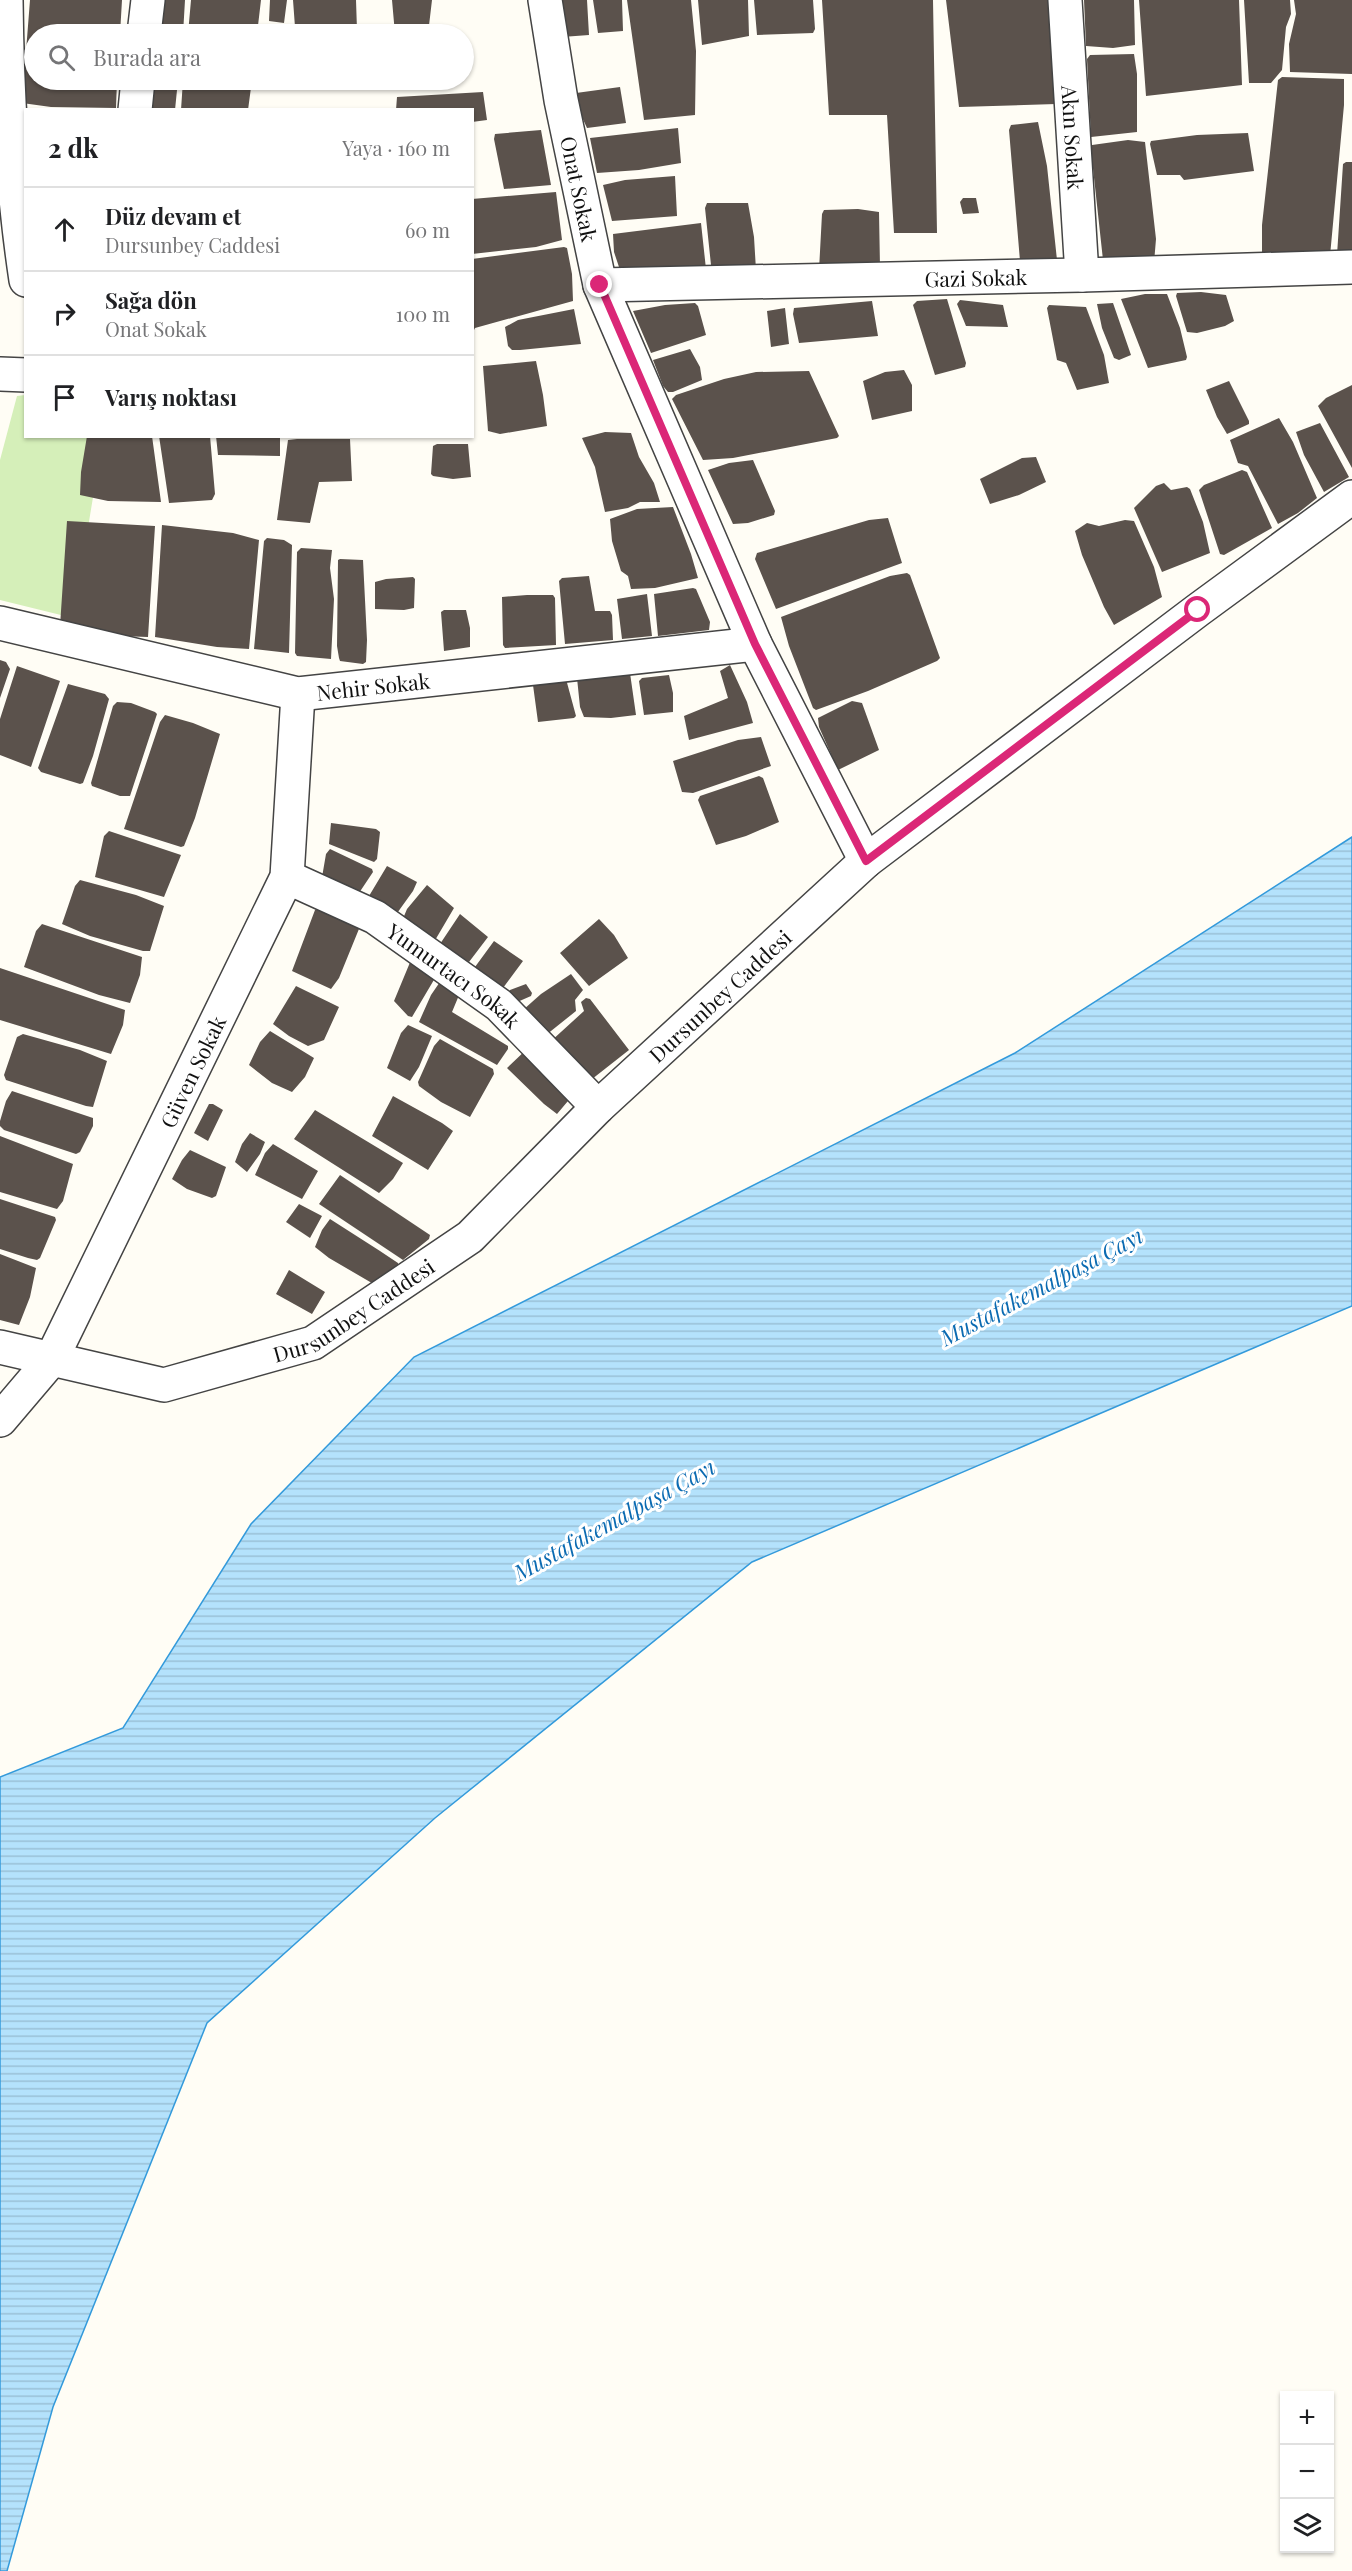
<!DOCTYPE html>
<html lang="tr">
<meta charset="utf-8">
<style>
:root{--surface:#fff;--page:#f6f6f6;--text:#202124;--muted:#757577;--line:#e0e0e0}
body{margin:0;font-family:"Playfair Display",serif;background:var(--page);color:var(--text)}
.controls{position:absolute;right:18px;bottom:18px;display:grid;overflow:hidden;border-radius:0px;box-shadow:0 2px 4px #0004}
.controls button{width:54px;height:54px;display:grid;place-items:center;padding:0;border:0;border-bottom:2px solid var(--line);background:var(--surface);color:var(--text);font:30px sans-serif}
.stop{position:absolute;width:18px;height:18px;margin:-14px;border:4px solid #db2777;border-radius:50%;background:#fff}
.stop.end{background:#db2777;border-color:#fff;box-shadow:0 2px 6px #0008}
.list{margin:0;padding:0;list-style:none}
h2{display:flex;justify-content:space-between;align-items:center;height:78px;margin:0;padding:0 24px;font-size:26px}
h2 small{font-size:20px;font-weight:400;color:var(--muted)}
.list li{display:grid;grid-template-columns:39px 1fr auto;gap:18px;align-items:center;box-sizing:border-box;height:84px;padding:0 24px;border-top:2px solid var(--line)}
.list b{display:block;font-size:22px;white-space:nowrap}
.list p{margin:0;font-size:20px;white-space:nowrap;color:var(--muted)}
.list em{font-size:20px;font-style:normal;color:var(--muted)}
.icon{flex:none;width:33px;height:33px;fill:none;stroke:currentColor;stroke-width:2;stroke-linecap:round;stroke-linejoin:round}
.map{position:relative;flex:none;width:1352px;height:2571px;overflow:hidden}
.search{position:absolute;background:var(--surface);box-shadow:0 2px 4px #0004;left:24px;top:24px;width:450px;height:66px;display:flex;align-items:center;gap:15px;box-sizing:border-box;padding:0 21px;border-radius:33px;color:var(--muted);font-size:22px}
.panel{position:absolute;background:var(--surface);box-shadow:0 2px 4px #0004;left:24px;top:108px;width:450px;height:330px;border-radius:0px}
.map>svg:first-child{display:block}
.park{fill:#d5efb9}
.water{fill:url(#water-rules);stroke:#339adb;stroke-width:1.5}
.building{fill:#5b524c}
.lines{fill:none;stroke-linecap:round;stroke-linejoin:round}
.minor-casing{stroke:#444;stroke-width:36}
.minor{stroke:#fff;stroke-width:33}
.route{stroke:#db2777;stroke-width:8}
.labels{text-anchor:middle;dominant-baseline:central;stroke-width:6;stroke-linejoin:round;paint-order:stroke}
.street-label{font-size:21px;fill:#111;stroke:#fff}
.water-label{font-size:22px;font-style:italic;fill:#0b6bb2;stroke:#fff}
</style>
<div class="map">
<svg width="1352" height="2571" viewBox="0 0 1352 2571">
<defs>
<pattern id="water-rules" width="6" height="5" patternUnits="userSpaceOnUse" patternTransform="scale(1.5)"><rect width="6" height="5" fill="#b4e2fc"/><path d="M0 2.5h6" fill="none" stroke="#9ac1d7"/></pattern>
</defs>
<rect width="100%" height="100%" fill="#fffdf5"/>
<path class="park" d="M 25,395 L 26,436 L 103,437 L 73,618 L 0,600 L 0,460 L 17,396 Z"/>
<path class="water" d="M 1352,837 L 1352,1306 L 752,1562 L 435,1818 L 207,2023 L 53,2407 L 7,2571 L 0,2571 L 0,1777 L 123,1728 L 251,1524 L 414,1357 L 1015,1053 Z"/>
<path class="building" d="M 30,0 L 122,0 L 120,34 L 34,34 L 34,80 L 117,80 L 116,108 L 51,107 L 22,103 Z
M 151,0 L 185,0 L 183,34 L 149,34 Z
M 191,0 L 261,0 L 257,34 L 188,34 Z
M 270,0 L 287,0 L 284,23 L 269,21 Z
M 293,0 L 356,0 L 357,30 L 295,27 Z
M 392,0 L 432,0 L 428,34 L 395,34 Z
M 558,0 L 587,0 L 589,35 L 562,37 Z
M 593,0 L 622,0 L 623,31 L 598,33 Z
M 627,0 L 691,0 L 696,51 L 695,115 L 644,120 Z
M 698,0 L 748,0 L 749,36 L 702,45 Z
M 754,0 L 813,0 L 815,29 L 813,33 L 757,35 Z
M 822,0 L 933,0 L 937,233 L 894,233 L 887,115 L 829,115 Z
M 946,0 L 1051,0 L 1056,104 L 959,107 Z
M 1084,0 L 1134,0 L 1135,45 L 1113,48 L 1086,46 Z
M 1139,0 L 1239,0 L 1242,85 L 1146,96 Z
M 1244,0 L 1290,0 L 1291,14 L 1286,27 L 1282,70 L 1271,83 L 1249,83 Z
M 1294,0 L 1352,0 L 1352,74 L 1290,72 L 1289,44 L 1296,14 Z
M 1134,54 L 1137,74 L 1137,132 L 1091,137 L 1087,59 L 1090,55 Z
M 1282,77 L 1344,79 L 1344,105 L 1330,256 L 1262,254 L 1262,225 L 1278,80 Z
M 146,80 L 178,80 L 175,110 L 144,110 Z
M 183,80 L 252,80 L 248,110 L 181,110 Z
M 620,87 L 626,123 L 587,128 L 576,104 L 576,93 Z
M 483,92 L 487,120 L 472,122 L 472,110 L 396,110 L 397,97 Z
M 1038,122 L 1047,166 L 1057,260 L 1020,261 L 1009,130 L 1011,125 Z
M 678,128 L 681,163 L 639,170 L 597,173 L 590,138 Z
M 541,130 L 551,185 L 504,189 L 494,139 L 495,134 Z
M 1248,133 L 1254,171 L 1184,180 L 1180,175 L 1157,175 L 1150,144 L 1151,141 L 1197,135 Z
M 1128,140 L 1145,142 L 1156,239 L 1154,263 L 1103,260 L 1091,150 L 1092,145 Z
M 1346,162 L 1352,162 L 1352,252 L 1337,255 L 1343,164 Z
M 675,176 L 677,216 L 612,221 L 603,185 L 625,180 Z
M 556,192 L 562,240 L 536,247 L 472,254 L 472,199 Z
M 963,198 L 976,198 L 979,213 L 963,214 L 960,202 Z
M 707,203 L 748,203 L 754,237 L 756,270 L 714,269 L 711,265 L 705,208 Z
M 858,209 L 879,212 L 880,267 L 819,270 L 822,214 L 824,210 Z
M 701,223 L 706,269 L 620,270 L 614,252 L 613,234 Z
M 564,247 L 567,248 L 572,274 L 573,301 L 475,328 L 472,334 L 472,259 Z
M 1201,292 L 1226,295 L 1234,321 L 1225,326 L 1197,333 L 1187,332 L 1176,296 L 1177,293 Z
M 1145,294 L 1167,294 L 1180,328 L 1187,357 L 1186,360 L 1148,368 L 1121,299 Z
M 947,299 L 966,363 L 965,367 L 935,375 L 913,305 L 917,301 Z
M 960,300 L 1003,305 L 1008,327 L 966,326 L 957,304 Z
M 872,301 L 878,336 L 799,343 L 793,314 L 794,308 Z
M 695,303 L 698,306 L 706,335 L 651,353 L 633,311 L 665,305 Z
M 1113,303 L 1131,355 L 1119,360 L 1114,358 L 1102,328 L 1097,304 Z
M 1049,305 L 1086,307 L 1104,355 L 1109,383 L 1077,390 L 1066,363 L 1057,360 L 1047,308 Z
M 785,308 L 789,344 L 771,347 L 767,311 Z
M 574,309 L 581,344 L 520,350 L 512,350 L 508,346 L 505,327 L 518,320 Z
M 690,349 L 700,367 L 702,380 L 673,392 L 668,392 L 663,386 L 653,360 Z
M 536,361 L 543,395 L 547,426 L 500,434 L 488,431 L 483,366 Z
M 904,370 L 912,385 L 912,411 L 872,420 L 863,381 L 885,372 Z
M 809,371 L 839,436 L 837,438 L 733,458 L 703,460 L 672,399 L 676,395 L 724,379 L 756,372 Z
M 1229,381 L 1249,421 L 1249,424 L 1227,434 L 1217,417 L 1206,390 Z
M 1352,385 L 1352,468 L 1318,406 L 1326,398 Z
M 1279,418 L 1293,442 L 1317,498 L 1298,513 L 1278,524 L 1248,466 L 1238,463 L 1230,440 Z
M 1320,423 L 1349,477 L 1324,492 L 1304,455 L 1296,432 Z
M 605,432 L 631,433 L 639,457 L 654,483 L 660,502 L 640,502 L 628,508 L 605,512 L 595,467 L 582,438 Z
M 87,436 L 152,436 L 161,502 L 108,501 L 80,495 L 81,472 Z
M 159,436 L 210,436 L 215,494 L 212,500 L 169,503 Z
M 216,436 L 280,436 L 280,456 L 218,455 Z
M 297,439 L 350,439 L 352,481 L 319,482 L 310,523 L 277,520 L 288,440 Z
M 437,444 L 468,444 L 471,477 L 453,479 L 433,476 L 431,474 L 433,446 Z
M 1036,457 L 1046,482 L 1019,495 L 990,504 L 980,479 L 1022,458 Z
M 753,460 L 775,511 L 774,515 L 748,523 L 733,524 L 708,470 L 729,463 Z
M 1242,470 L 1247,472 L 1272,528 L 1224,555 L 1220,554 L 1199,490 L 1204,485 Z
M 1164,483 L 1171,490 L 1187,487 L 1190,489 L 1203,522 L 1210,553 L 1162,572 L 1134,508 L 1156,486 Z
M 673,507 L 691,554 L 698,578 L 655,588 L 631,589 L 628,576 L 621,571 L 612,541 L 610,519 L 637,509 Z
M 888,518 L 902,563 L 776,609 L 755,559 L 757,553 L 869,520 Z
M 1125,520 L 1134,521 L 1154,567 L 1162,597 L 1114,625 L 1104,607 L 1082,555 L 1075,531 L 1087,523 L 1099,526 Z
M 67,521 L 155,526 L 148,637 L 119,636 L 60,626 Z
M 162,525 L 233,533 L 259,540 L 249,649 L 217,647 L 155,637 Z
M 267,538 L 284,540 L 292,545 L 289,653 L 254,649 L 264,541 Z
M 301,548 L 332,550 L 330,568 L 334,599 L 331,659 L 297,656 L 295,653 L 297,552 Z
M 340,559 L 363,560 L 367,640 L 366,662 L 363,664 L 340,661 L 339,658 L 337,646 L 338,560 Z
M 907,573 L 910,575 L 940,658 L 937,661 L 868,691 L 816,710 L 813,708 L 789,646 L 781,617 L 890,576 Z
M 589,576 L 595,611 L 610,611 L 612,615 L 613,640 L 565,644 L 559,581 L 562,578 Z
M 413,577 L 415,579 L 414,608 L 404,610 L 375,609 L 375,582 L 386,579 Z
M 693,588 L 696,589 L 710,622 L 709,630 L 658,636 L 654,594 Z
M 647,594 L 652,636 L 622,639 L 617,599 Z
M 527,595 L 553,595 L 555,598 L 556,645 L 505,648 L 503,645 L 502,597 Z
M 444,610 L 466,610 L 470,628 L 470,647 L 444,651 L 441,612 Z
M 0,660 L 6,662 L 10,669 L 0,698 Z
M 730,665 L 747,702 L 753,723 L 689,740 L 684,716 L 728,698 L 720,671 Z
M 17,666 L 60,681 L 31,767 L 0,755 L 0,719 Z
M 630,673 L 636,715 L 611,718 L 584,717 L 580,707 L 577,678 Z
M 669,675 L 673,693 L 673,712 L 644,715 L 639,681 L 642,678 Z
M 566,679 L 576,716 L 574,718 L 538,722 L 533,685 Z
M 68,684 L 105,694 L 109,699 L 93,756 L 83,783 L 80,784 L 41,772 L 38,768 Z
M 852,701 L 862,703 L 879,750 L 838,770 L 819,727 L 818,718 Z
M 117,702 L 131,703 L 155,712 L 157,714 L 130,796 L 120,796 L 92,786 L 91,783 L 113,706 Z
M 165,715 L 193,723 L 220,734 L 195,818 L 184,846 L 181,847 L 124,829 L 160,722 Z
M 761,737 L 771,766 L 693,793 L 682,792 L 673,761 L 738,740 Z
M 759,776 L 763,778 L 779,822 L 746,836 L 716,845 L 698,800 L 700,796 Z
M 331,823 L 376,829 L 380,832 L 377,859 L 374,862 L 329,844 Z
M 109,831 L 181,855 L 164,897 L 95,877 L 104,836 Z
M 330,849 L 372,869 L 373,872 L 357,896 L 321,883 L 326,854 Z
M 387,866 L 417,882 L 413,891 L 395,916 L 366,901 Z
M 80,880 L 136,895 L 164,906 L 150,951 L 143,951 L 90,936 L 62,924 L 75,886 Z
M 427,885 L 454,908 L 434,942 L 402,921 L 407,909 Z
M 320,908 L 361,924 L 339,978 L 331,989 L 292,971 L 315,910 Z
M 460,914 L 488,937 L 469,962 L 440,944 Z
M 599,919 L 614,935 L 628,958 L 589,986 L 560,953 Z
M 42,924 L 142,957 L 140,975 L 130,1003 L 99,995 L 24,967 L 36,931 Z
M 494,941 L 523,961 L 503,988 L 475,967 Z
M 411,960 L 438,973 L 412,1017 L 408,1016 L 394,1001 Z
M 0,968 L 125,1010 L 123,1025 L 111,1054 L 0,1020 Z
M 571,974 L 583,990 L 575,1000 L 576,1011 L 546,1035 L 523,1010 L 541,994 Z
M 444,976 L 462,988 L 452,1012 L 508,1046 L 508,1049 L 497,1065 L 419,1022 L 431,995 Z
M 526,984 L 532,993 L 531,996 L 515,1003 L 509,993 L 510,990 Z
M 296,986 L 339,1007 L 324,1040 L 308,1046 L 289,1036 L 273,1024 Z
M 586,998 L 590,999 L 629,1050 L 587,1083 L 550,1042 L 584,1011 L 581,1002 Z
M 408,1025 L 432,1036 L 419,1067 L 410,1081 L 387,1068 L 401,1033 Z
M 270,1031 L 314,1058 L 305,1077 L 292,1092 L 272,1083 L 249,1065 L 260,1042 Z
M 23,1034 L 80,1050 L 107,1061 L 93,1107 L 86,1106 L 6,1080 L 4,1075 L 17,1037 Z
M 440,1039 L 493,1069 L 494,1074 L 470,1117 L 441,1102 L 419,1086 L 418,1082 L 434,1046 Z
M 528,1048 L 551,1073 L 548,1080 L 568,1101 L 557,1114 L 544,1104 L 507,1068 Z
M 12,1091 L 93,1118 L 93,1126 L 80,1152 L 76,1154 L 4,1130 L 0,1126 L 0,1121 L 6,1101 Z
M 393,1096 L 442,1123 L 453,1131 L 428,1170 L 372,1136 Z
M 209,1104 L 213,1104 L 223,1110 L 208,1141 L 194,1133 Z
M 315,1110 L 403,1163 L 393,1179 L 379,1193 L 294,1139 Z
M 250,1133 L 265,1142 L 260,1154 L 247,1172 L 235,1162 L 242,1144 Z
M 0,1136 L 73,1164 L 63,1201 L 57,1209 L 0,1192 Z
M 273,1144 L 318,1171 L 302,1199 L 255,1175 L 265,1153 Z
M 190,1150 L 226,1167 L 216,1196 L 212,1198 L 187,1189 L 172,1179 L 182,1160 Z
M 340,1175 L 430,1235 L 429,1239 L 403,1260 L 319,1204 Z
M 0,1199 L 55,1217 L 56,1220 L 40,1258 L 37,1260 L 28,1258 L 0,1249 Z
M 299,1204 L 322,1216 L 310,1238 L 286,1222 Z
M 330,1219 L 380,1251 L 398,1263 L 398,1266 L 377,1286 L 329,1258 L 315,1247 L 322,1230 Z
M 0,1254 L 36,1268 L 30,1297 L 19,1325 L 0,1320 Z
M 289,1270 L 325,1292 L 312,1314 L 276,1294 Z"/>
<g class="lines">
<defs>
<g id="minor">
<path d="M 6,0 C 7,94 12,187 26,280"/>
<path id="s1" d="M 545,0 L 561,100 L 600,285 L 755,644 L 866,861"/>
<path id="s2" d="M 1065,0 L 1082,275"/>
<path d="M 144,34 L 148,0"/>
<path d="M 135,110 L 138,80"/>
<path id="s3" d="M 600,285 L 1082,275 L 1352,267"/>
<path d="M 0,374 L 26,375"/>
<path id="s4" d="M 0,623 L 298,694 L 755,644"/>
<path id="s5" d="M 287,877 L 375,917 L 499,1005 L 598,1107"/>
<path id="s6" d="M 0,1347 L 164,1385 L 313,1343 L 470,1237 L 598,1107 L 866,861 L 1198,610 L 1352,497"/>
<path id="s7" d="M 0,1420 L 51,1360 L 287,877 L 298,694"/>
</g>
</defs>
<use href="#minor" class="minor-casing"/>
<use href="#minor" class="minor"/>
</g>
<g class="lines">
<path class="route" d="M 600,285 L 755,644 L 866,861 L 1198,610"/>
</g>
<g class="labels">
<g class="street-label">
<text stroke="none"><textPath href="#s2" startOffset="138">Akın Sokak</textPath></text>
<text stroke="none"><textPath href="#s1" startOffset="192">Onat Sokak</textPath></text>
<text stroke="none"><textPath href="#s3" startOffset="376">Gazi Sokak</textPath></text>
<text stroke="none"><textPath href="#s4" startOffset="382">Nehir Sokak</textPath></text>
<text stroke="none"><textPath href="#s5" startOffset="195">Yumurtacı Sokak</textPath></text>
<text stroke="none"><textPath href="#s6" startOffset="860">Dursunbey Caddesi</textPath></text>
<text stroke="none"><textPath href="#s7" startOffset="400">Güven Sokak</textPath></text>
<text stroke="none"><textPath href="#s6" startOffset="374">Dursunbey Caddesi</textPath></text>
</g>
<g class="water-label">
<text transform="translate(1041 1286) rotate(-28)">Mustafakemalpaşa Çayı</text>
<text transform="translate(614 1519) rotate(-29)">Mustafakemalpaşa Çayı</text>
</g>
</g>
</svg>
<div class="controls">
<button>+</button>
<button>−</button>
<button><svg class="icon" aria-label="layers" viewBox="0 0 24 24"><path d="M12 4l9 5-9 5-9-5zM3 14l9 5 9-5"/></svg></button>
</div>
<div class="stop" style="left:1198px;top:610px"></div>
<div class="stop end" style="left:600px;top:285px"></div>
<div class="search"><svg class="icon" aria-label="search" viewBox="0 0 24 24"><circle cx="10" cy="10" r="6"/><path d="M15 15l6 6"/></svg>Burada ara</div>
<section class="panel">
<h2>2 dk<small>Yaya · 160 m</small></h2>
<ul class="list">
<li><svg class="icon" aria-label="ahead" viewBox="0 0 24 24"><path d="M12 20V5M6 11l6-6 6 6"/></svg><div><b>Düz devam et</b><p>Dursunbey Caddesi</p></div><em>60 m</em></li>
<li><svg class="icon" aria-label="right" viewBox="0 0 24 24"><path d="M7 20v-9h11M14 6l5 5-5 5"/></svg><div><b>Sağa dön</b><p>Onat Sokak</p></div><em>100 m</em></li>
<li><svg class="icon" aria-label="arrive" viewBox="0 0 24 24"><path d="M6 21V4h12l-3 4 3 4H6"/></svg><div><b>Varış noktası</b></div></li>
</ul>
</section>
</div>
